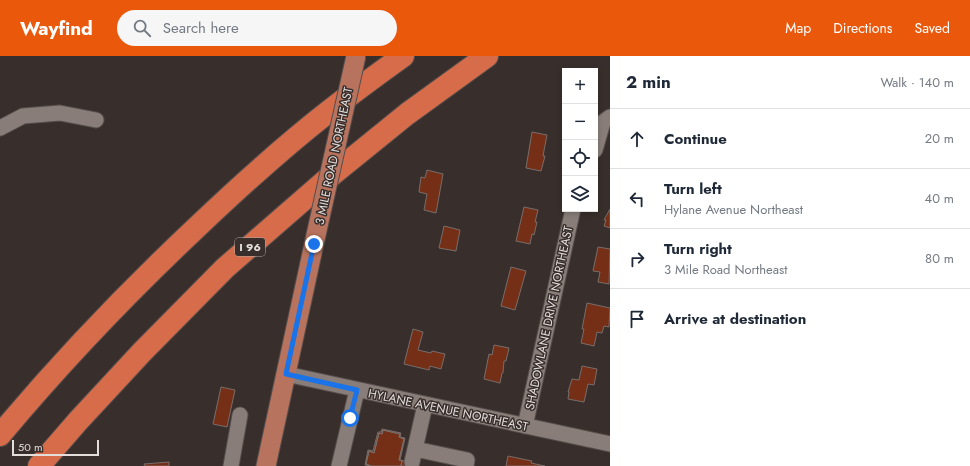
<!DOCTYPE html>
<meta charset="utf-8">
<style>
:root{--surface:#fff;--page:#f6f6f7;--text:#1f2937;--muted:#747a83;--line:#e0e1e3;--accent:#ea580c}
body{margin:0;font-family:Jost,sans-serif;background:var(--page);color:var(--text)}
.controls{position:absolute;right:12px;top:12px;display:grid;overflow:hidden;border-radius:0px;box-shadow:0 2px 6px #0003}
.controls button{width:36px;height:36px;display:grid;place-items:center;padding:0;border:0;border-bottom:1px solid var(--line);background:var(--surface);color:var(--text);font:20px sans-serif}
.scale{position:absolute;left:12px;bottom:10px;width:87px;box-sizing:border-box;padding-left:4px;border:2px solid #e3dddb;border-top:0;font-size:11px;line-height:14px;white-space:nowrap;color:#e3dddb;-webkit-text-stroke:3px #382f2c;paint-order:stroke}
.stop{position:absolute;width:12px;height:12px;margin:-9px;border:3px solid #1a73e8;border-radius:50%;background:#fff}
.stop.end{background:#1a73e8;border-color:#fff;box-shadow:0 1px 4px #0008}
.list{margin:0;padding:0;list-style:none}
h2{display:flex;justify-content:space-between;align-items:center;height:52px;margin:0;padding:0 16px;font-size:17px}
h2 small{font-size:13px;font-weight:400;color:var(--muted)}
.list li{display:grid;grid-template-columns:26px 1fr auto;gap:12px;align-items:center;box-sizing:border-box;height:60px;padding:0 16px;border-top:1px solid var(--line)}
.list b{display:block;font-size:15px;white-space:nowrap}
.list p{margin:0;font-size:13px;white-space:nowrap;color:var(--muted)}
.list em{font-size:13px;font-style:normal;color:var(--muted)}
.icon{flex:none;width:22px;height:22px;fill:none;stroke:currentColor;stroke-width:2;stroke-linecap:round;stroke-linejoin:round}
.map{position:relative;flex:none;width:610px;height:410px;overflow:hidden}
header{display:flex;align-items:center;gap:24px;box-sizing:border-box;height:56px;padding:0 20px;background:var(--accent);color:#fff}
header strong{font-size:19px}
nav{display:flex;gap:22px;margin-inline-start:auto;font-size:14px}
.search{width:280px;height:36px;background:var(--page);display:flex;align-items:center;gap:10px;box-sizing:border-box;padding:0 14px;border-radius:22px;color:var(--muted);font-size:15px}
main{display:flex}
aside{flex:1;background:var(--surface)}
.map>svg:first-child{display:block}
.building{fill:#752f17;stroke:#786d6a}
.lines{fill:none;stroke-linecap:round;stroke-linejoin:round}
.minor-casing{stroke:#564e4c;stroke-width:17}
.major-casing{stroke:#564e4c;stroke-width:21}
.highway-casing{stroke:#564e4c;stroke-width:24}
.minor{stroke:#887d79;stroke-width:15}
.major{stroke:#b7735d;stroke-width:19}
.highway{stroke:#d66c4a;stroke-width:22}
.major-bridge-casing{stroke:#564e4c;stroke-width:21;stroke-linecap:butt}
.major-bridge{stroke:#b7735d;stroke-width:19}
.route{stroke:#1a73e8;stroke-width:5}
.labels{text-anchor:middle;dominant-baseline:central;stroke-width:3;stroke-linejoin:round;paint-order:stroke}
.shield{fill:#382f2c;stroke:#b0a9a6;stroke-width:1}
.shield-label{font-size:11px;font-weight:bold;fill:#e3dddb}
.street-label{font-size:12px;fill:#e3dddb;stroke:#382f2c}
</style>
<header>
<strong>Wayfind</strong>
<div class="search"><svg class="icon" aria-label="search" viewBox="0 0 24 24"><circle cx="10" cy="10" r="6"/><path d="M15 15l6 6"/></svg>Search here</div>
<nav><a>Map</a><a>Directions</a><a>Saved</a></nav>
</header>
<main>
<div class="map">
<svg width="610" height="410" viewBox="0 0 610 410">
<rect width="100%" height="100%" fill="#382f2c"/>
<path class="building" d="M 532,76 L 547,79 L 543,100 L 545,100 L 541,115 L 526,112 Z
M 427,114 L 443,118 L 436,157 L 424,154 L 427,138 L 419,136 L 421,121 L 425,122 Z
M 524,151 L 538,154 L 535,166 L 537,166 L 534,179 L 532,178 L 530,188 L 516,185 Z
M 610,153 L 610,172 L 604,170 L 606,164 L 604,164 Z
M 444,170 L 460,174 L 456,195 L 439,192 Z
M 598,191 L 610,193 L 609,228 L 598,226 L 600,216 L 593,215 Z
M 511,211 L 526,215 L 515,254 L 501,250 Z
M 587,247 L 610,252 L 609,271 L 604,270 L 602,277 L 597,276 L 594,290 L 581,287 L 584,273 L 582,273 Z
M 413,273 L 423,276 L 418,294 L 431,297 L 432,295 L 445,298 L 441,313 L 430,310 L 429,314 L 404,308 Z
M 494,289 L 509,292 L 506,305 L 504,305 L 503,317 L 502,317 L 500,327 L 484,323 L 489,298 L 492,299 Z
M 582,310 L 597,313 L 594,329 L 588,328 L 584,346 L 568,343 L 569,336 L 568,336 L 572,323 L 579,324 Z
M 221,331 L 235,334 L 227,371 L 213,368 Z
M 382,373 L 401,377 L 400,381 L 405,382 L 400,404 L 418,408 L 417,410 L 401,410 L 402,405 L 399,404 L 404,383 L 399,381 L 400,378 L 383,374 L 382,378 L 379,377 L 374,397 L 369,395 L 366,408 L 371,410 L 365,409 L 368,394 L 373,395 L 378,376 L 381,376 Z
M 383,374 L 400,378 L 399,381 L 404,383 L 399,404 L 402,405 L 401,410 L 371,410 L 366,408 L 369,395 L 374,397 L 379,377 L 382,378 Z
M 508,400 L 532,405 L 531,407 L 545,410 L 506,410 Z
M 169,406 L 169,410 L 145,410 L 144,408 Z"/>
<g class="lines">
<defs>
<path id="minor" d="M 0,72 L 23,60 L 60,57 L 96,64
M 595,94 L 603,66 L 610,61
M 286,318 L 610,388
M 525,370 L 573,153
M 415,393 L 467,404 L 466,410
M 412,406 L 425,349
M 231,410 L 240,359
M 339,410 L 357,334"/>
<path id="major" d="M 266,410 L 314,188"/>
<path id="highway" d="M 0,379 C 61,306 127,237 196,172 C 238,132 282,92 328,56 C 352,37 378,18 403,0
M 39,410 L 78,365 L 142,296 L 225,212 L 333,118 L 407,58 L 487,0"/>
</defs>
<use href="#minor" class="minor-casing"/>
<use href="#major" class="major-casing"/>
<use href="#highway" class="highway-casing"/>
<use href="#minor" class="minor"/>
<use href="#major" class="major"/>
<use href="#highway" class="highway"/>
<defs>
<path id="major-bridge" d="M 314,188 L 356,0"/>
</defs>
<use href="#major-bridge" class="major-bridge-casing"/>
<use href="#major-bridge" class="major-bridge"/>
</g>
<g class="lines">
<path class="route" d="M 314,188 L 286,318 L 357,334 L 350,362"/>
</g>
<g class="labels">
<rect class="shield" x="235" y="182" width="30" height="18" rx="3"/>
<g class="shield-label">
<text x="250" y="191">I 96</text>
</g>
<g class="street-label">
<text transform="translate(334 100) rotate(-78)">3 MILE ROAD NORTHEAST</text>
<text transform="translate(549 262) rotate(-78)">SHADOWLANE DRIVE NORTHEAST</text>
<text transform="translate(448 354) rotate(12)">HYLANE AVENUE NORTHEAST</text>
</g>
</g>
</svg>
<div class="controls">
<button>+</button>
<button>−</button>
<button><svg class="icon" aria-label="locate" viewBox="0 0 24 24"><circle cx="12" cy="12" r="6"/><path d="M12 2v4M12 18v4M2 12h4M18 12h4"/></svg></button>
<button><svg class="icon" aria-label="layers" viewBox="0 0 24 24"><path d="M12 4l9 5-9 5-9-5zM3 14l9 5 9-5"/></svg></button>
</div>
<div class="scale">50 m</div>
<div class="stop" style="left:350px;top:362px"></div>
<div class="stop end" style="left:314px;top:188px"></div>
</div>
<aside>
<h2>2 min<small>Walk · 140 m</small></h2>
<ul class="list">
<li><svg class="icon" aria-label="ahead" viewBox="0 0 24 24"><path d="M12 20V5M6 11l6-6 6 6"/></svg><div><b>Continue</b></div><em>20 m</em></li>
<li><svg class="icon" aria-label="left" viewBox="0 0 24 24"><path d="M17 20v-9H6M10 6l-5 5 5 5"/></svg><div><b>Turn left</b><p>Hylane Avenue Northeast</p></div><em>40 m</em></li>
<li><svg class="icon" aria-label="right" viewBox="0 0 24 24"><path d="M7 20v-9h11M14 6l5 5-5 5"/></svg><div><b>Turn right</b><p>3 Mile Road Northeast</p></div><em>80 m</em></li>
<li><svg class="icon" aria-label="arrive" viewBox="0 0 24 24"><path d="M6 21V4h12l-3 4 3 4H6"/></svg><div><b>Arrive at destination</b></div></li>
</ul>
</aside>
</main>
